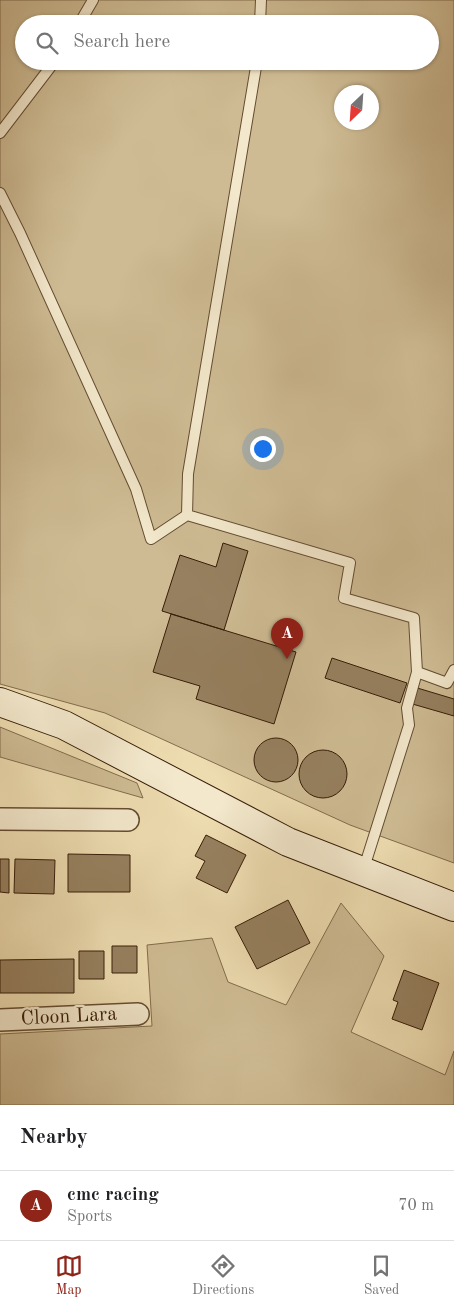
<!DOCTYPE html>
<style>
:root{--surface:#fff;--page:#f6f6f6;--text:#202124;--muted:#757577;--line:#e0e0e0;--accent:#8f2418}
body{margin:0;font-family:"Old Standard TT",serif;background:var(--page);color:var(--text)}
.compass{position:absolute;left:334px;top:85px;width:45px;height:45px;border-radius:50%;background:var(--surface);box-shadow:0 1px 4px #0004;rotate:205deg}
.you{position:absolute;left:262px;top:448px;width:18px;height:18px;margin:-12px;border:4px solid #fff;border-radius:50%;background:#1a73e8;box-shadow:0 0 0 8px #1a73e833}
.badge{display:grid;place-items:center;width:32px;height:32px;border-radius:50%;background:var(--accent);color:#fff;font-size:16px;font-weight:700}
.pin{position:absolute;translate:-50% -41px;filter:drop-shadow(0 1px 2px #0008)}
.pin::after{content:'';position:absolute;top:26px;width:18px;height:15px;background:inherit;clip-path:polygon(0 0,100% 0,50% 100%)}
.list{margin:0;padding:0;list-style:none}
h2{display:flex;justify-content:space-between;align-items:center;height:65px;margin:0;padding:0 20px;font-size:21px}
h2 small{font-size:16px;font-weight:400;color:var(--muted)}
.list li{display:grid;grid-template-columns:32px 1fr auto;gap:15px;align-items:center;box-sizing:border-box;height:70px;padding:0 20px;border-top:1px solid var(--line)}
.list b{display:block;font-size:19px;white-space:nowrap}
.list p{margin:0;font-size:16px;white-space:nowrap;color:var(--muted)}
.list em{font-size:16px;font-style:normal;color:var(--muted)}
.icon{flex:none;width:28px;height:28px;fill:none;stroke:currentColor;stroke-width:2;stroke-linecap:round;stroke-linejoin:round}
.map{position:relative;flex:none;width:454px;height:1105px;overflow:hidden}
.search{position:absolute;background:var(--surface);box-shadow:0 1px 4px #0004;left:15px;right:15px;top:15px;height:55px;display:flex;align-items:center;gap:12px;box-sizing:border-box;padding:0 18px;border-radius:28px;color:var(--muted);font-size:19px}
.sheet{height:135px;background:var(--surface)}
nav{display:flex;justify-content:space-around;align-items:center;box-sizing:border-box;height:70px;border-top:1px solid var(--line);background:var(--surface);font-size:14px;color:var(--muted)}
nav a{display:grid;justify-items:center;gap:2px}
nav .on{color:var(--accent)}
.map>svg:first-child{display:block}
.green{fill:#cebb93;stroke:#826c4d;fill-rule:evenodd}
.building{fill:#96805f;stroke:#371c07}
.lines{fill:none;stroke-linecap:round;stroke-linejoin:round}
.service-casing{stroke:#644c31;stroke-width:12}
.minor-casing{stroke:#644c31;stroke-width:24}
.secondary-casing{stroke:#371c07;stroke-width:30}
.service{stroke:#f3e8cc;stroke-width:10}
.minor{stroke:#f3e8cc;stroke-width:21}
.secondary{stroke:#f3e8cc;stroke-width:28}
.labels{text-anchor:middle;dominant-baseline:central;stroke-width:5;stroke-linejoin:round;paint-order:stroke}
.street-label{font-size:20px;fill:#371c07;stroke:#f3e8cc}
</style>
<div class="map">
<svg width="454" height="1105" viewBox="0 0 454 1105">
<rect width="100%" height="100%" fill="#eddcb0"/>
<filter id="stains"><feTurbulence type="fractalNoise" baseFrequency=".004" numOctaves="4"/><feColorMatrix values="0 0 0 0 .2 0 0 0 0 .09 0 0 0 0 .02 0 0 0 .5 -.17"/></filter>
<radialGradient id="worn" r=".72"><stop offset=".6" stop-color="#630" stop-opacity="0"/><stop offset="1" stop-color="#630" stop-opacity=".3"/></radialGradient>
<path class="green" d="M 0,0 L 454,0 L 454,863 L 350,825 L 105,713 L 0,684 ZM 24,24 L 430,24 L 430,61 L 24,61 ZM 342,92 L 372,92 L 372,122 L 342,122 Z
M 0,727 L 137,783 L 143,798 L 0,757 Z
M 341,903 L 384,956 L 351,1032 L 445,1075 L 454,1051 L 454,1105 L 0,1105 L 0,1034 L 152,1026 L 147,945 L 212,938 L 228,982 L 286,1005 Z"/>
<path class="building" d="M 223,543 L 248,551 L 224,630 L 162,611 L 180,555 L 216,567 Z
M 171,614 L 296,652 L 274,724 L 196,699 L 200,686 L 153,672 Z
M 332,658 L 407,683 L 400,703 L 325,678 Z
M 414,687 L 454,699 L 454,716 L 409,703 Z
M254 760a22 22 0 1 1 44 0a22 22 0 1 1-44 0Z
M299 774a24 24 0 1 1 48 0a24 24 0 1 1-48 0Z
M 206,835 L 246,855 L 227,893 L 196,878 L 205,861 L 195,856 Z
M 68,854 L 130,855 L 130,892 L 68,892 Z
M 0,859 L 9,859 L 9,893 L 0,892 Z
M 15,859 L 55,860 L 54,894 L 14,893 Z
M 288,900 L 310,943 L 257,969 L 235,927 Z
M 112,946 L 137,946 L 137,973 L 112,973 Z
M 79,951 L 104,951 L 104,979 L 79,979 Z
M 74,959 L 74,993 L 0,993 L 0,960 Z
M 404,970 L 439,983 L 422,1030 L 392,1019 L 398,1002 L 393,1000 Z"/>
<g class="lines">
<defs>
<path id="service" d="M 79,24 L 93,0
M 260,24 L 261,0
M 257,61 L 188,474 L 187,515 L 350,563 L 344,598 L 414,618 L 417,672 L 407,708 L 409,725 L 363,871
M 0,133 L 55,61
M 0,193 L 20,233 L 136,489 L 151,539 L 187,515
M 417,672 L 447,683 L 454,670"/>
<path id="minor" d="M 0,819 L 128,820
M 0,1020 L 138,1014"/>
<path id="secondary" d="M 0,702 L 64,725 L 288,842 L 454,907"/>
</defs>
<use href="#service" class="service-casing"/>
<use href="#minor" class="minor-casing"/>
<use href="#secondary" class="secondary-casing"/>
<use href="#service" class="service"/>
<use href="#minor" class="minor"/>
<use href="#secondary" class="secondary"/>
</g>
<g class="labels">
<g class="street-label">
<text transform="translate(69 1017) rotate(-3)">Cloon Lara</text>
</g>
</g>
<rect width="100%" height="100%" filter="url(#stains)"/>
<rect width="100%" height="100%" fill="url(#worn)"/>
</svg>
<svg class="compass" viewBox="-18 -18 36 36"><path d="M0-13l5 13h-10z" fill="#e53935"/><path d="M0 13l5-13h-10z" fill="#757577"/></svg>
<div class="you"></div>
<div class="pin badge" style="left:287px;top:659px">A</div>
<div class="search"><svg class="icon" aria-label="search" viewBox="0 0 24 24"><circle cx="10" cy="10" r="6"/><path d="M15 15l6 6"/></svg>Search here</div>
</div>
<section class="sheet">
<h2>Nearby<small></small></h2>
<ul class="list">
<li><span class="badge">A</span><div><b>cmc racing</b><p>Sports</p></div><em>70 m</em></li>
</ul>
</section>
<nav>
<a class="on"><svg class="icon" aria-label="map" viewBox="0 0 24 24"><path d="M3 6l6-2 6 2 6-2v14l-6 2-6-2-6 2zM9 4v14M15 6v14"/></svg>Map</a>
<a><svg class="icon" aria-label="directions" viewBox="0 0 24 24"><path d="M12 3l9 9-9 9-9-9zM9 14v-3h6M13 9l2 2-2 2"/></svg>Directions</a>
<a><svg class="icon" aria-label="saved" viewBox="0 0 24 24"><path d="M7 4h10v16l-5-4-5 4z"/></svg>Saved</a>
</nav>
